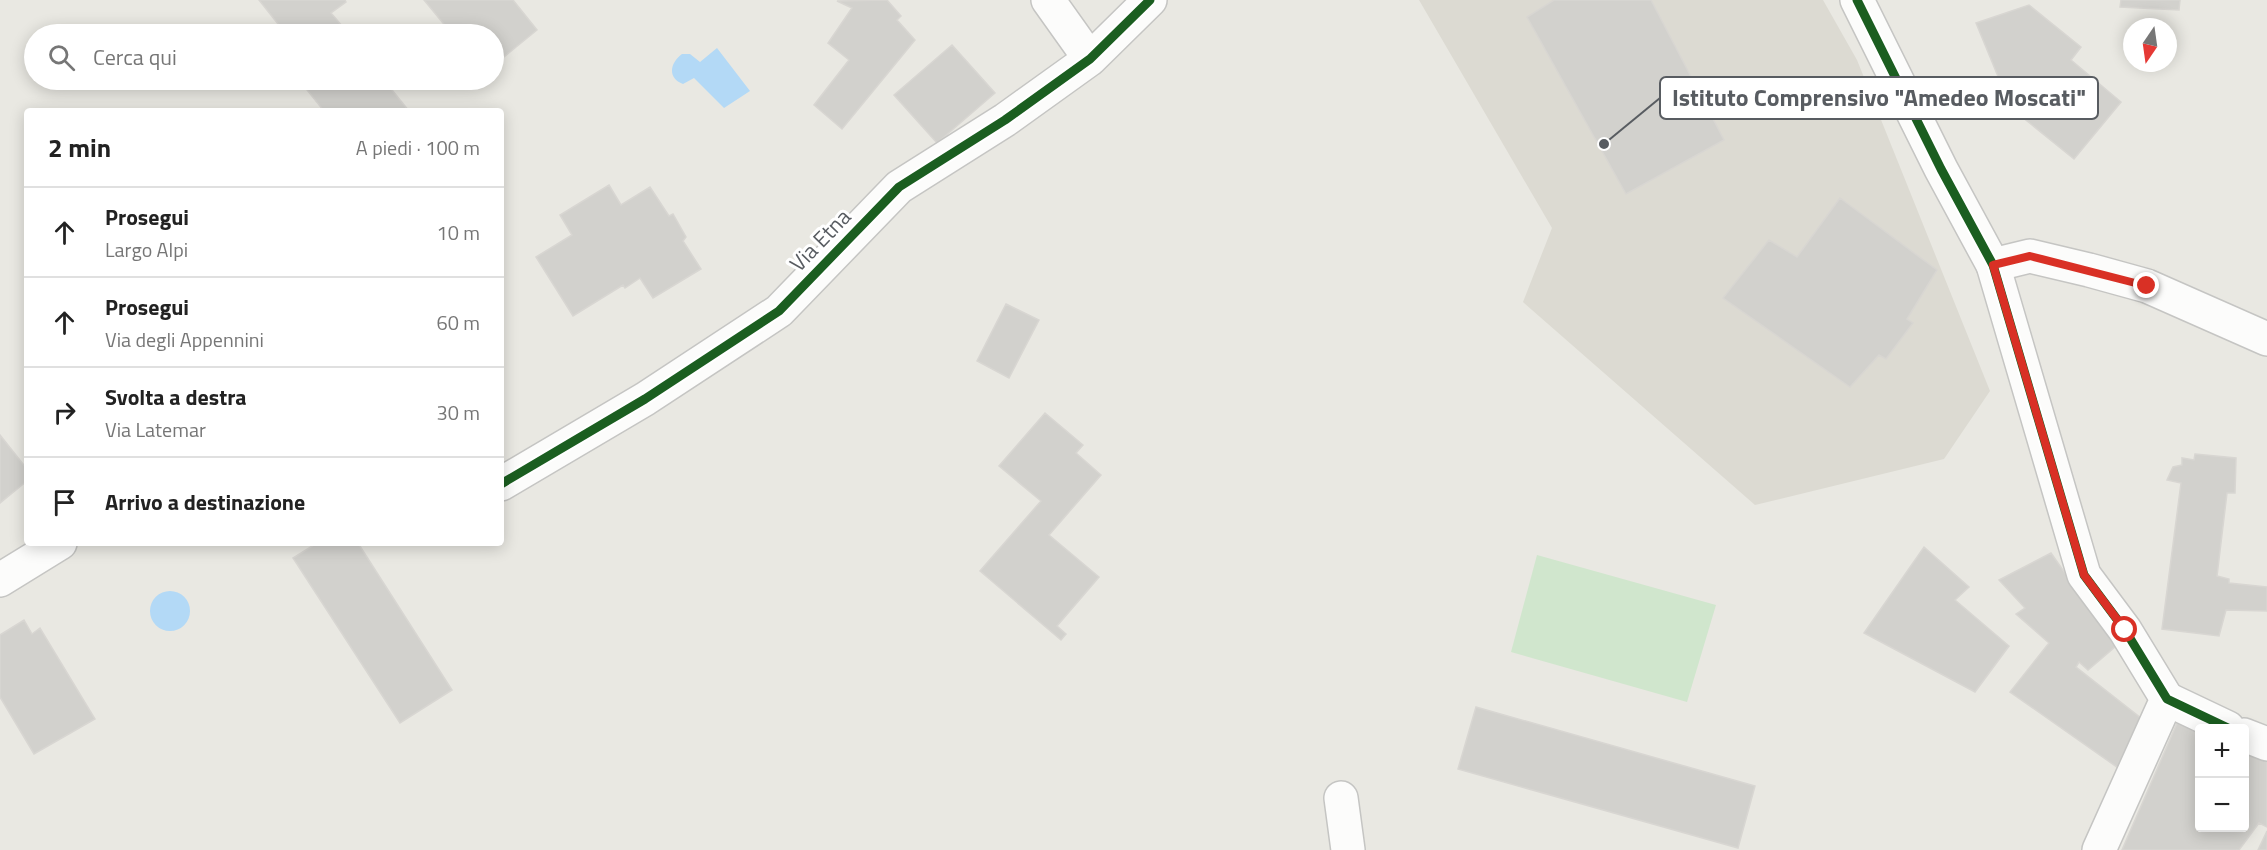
<!DOCTYPE html>
<html lang="it">
<meta charset="utf-8">
<style>
:root{--surface:#fff;--page:#f2f2f2;--text:#222;--muted:#767676;--line:#e0e0e0}
body{margin:0;font-family:"Titillium Web",sans-serif;background:var(--page);color:var(--text)}
.controls{position:absolute;right:18px;bottom:18px;display:grid;overflow:hidden;border-radius:6px;box-shadow:0 3px 15px #0003}
.controls button{width:54px;height:54px;display:grid;place-items:center;padding:0;border:0;border-bottom:2px solid var(--line);background:var(--surface);color:var(--text);font:30px sans-serif}
.compass{position:absolute;left:2123px;top:18px;width:54px;height:54px;border-radius:50%;background:var(--surface);box-shadow:0 3px 15px #0003;rotate:193deg}
.stop{position:absolute;width:18px;height:18px;margin:-14px;border:4px solid #d93025;border-radius:50%;background:#fff}
.stop.end{background:#d93025;border-color:#fff;box-shadow:0 2px 6px #0008}
.list{margin:0;padding:0;list-style:none}
h2{display:flex;justify-content:space-between;align-items:center;height:78px;margin:0;padding:0 24px;font-size:26px}
h2 small{font-size:20px;font-weight:400;color:var(--muted)}
.list li{display:grid;grid-template-columns:39px 1fr auto;gap:18px;align-items:center;box-sizing:border-box;height:90px;padding:0 24px;border-top:2px solid var(--line)}
.list b{display:block;font-size:22px;white-space:nowrap}
.list p{margin:0;font-size:20px;white-space:nowrap;color:var(--muted)}
.list em{font-size:20px;font-style:normal;color:var(--muted)}
.icon{flex:none;width:33px;height:33px;fill:none;stroke:currentColor;stroke-width:2;stroke-linecap:round;stroke-linejoin:round}
.map{position:relative;flex:none;width:2267px;height:850px;overflow:hidden}
.search{position:absolute;background:var(--surface);box-shadow:0 3px 15px #0003;left:24px;top:24px;width:480px;height:66px;display:flex;align-items:center;gap:15px;box-sizing:border-box;padding:0 21px;border-radius:33px;color:var(--muted);font-size:22px}
.panel{position:absolute;background:var(--surface);box-shadow:0 3px 15px #0003;left:24px;top:108px;width:480px;height:438px;border-radius:6px}
.map>svg:first-child{display:block}
.education{fill:#dcdad2}
.green{fill:#d0e6cd}
.water{fill:#b3d9f6}
.building{fill:#d2d1cd;stroke:#d8d6d2;stroke-width:1.5}
.lines{fill:none;stroke-linecap:round;stroke-linejoin:round}
.minor-casing{stroke:#c5c5c3;stroke-width:36}
.tertiary-casing{stroke:#c5c5c3;stroke-width:36}
.minor{stroke:#fcfcfb;stroke-width:33}
.tertiary{stroke:#fcfcfb;stroke-width:33}
.cycleway-casing{stroke:#fff;stroke-width:13}
.cycleway{stroke:#1b5e20;stroke-width:9}
.route{stroke:#d93025;stroke-width:8}
.labels{text-anchor:middle;dominant-baseline:central;stroke-width:6;stroke-linejoin:round;paint-order:stroke}
.street-label{font-size:22px;fill:#585c61;stroke:#fff}
.leader{fill:none;stroke:#585c61;stroke-width:2}
.callout-dot{fill:#585c61;stroke:#fff;stroke-width:2}
.callout{fill:#fff;stroke:#585c61;stroke-width:2}
.callout-label{font-size:24px;text-anchor:middle;font-weight:bold;fill:#585c61}
</style>
<div class="map">
<svg width="2267" height="850" viewBox="0 0 2267 850">
<rect width="100%" height="100%" fill="#e9e8e2"/>
<path class="education" d="M 1419,0 L 1823,0 L 1857,60 L 1990,391 L 1944,459 L 1755,505 L 1523,302 L 1552,228 Z"/>
<path class="green" d="M 1537,555 L 1716,605 L 1687,702 L 1511,652 Z"/>
<path class="water" d="M 717,48 L 750,91 L 724,108 L 694,78 L 683,84 C 667,78 670,63 682,54 L 690,54 L 700,62 Z
M150 611a20 20 0 1 1 40 0a20 20 0 1 1-40 0Z"/>
<path class="building" d="M 259,0 L 345,0 L 346,2 L 331,13 L 349,34 L 286,34 Z
M 424,0 L 513,0 L 537,30 L 494,65 L 494,34 L 452,34 Z
M 887,0 L 901,16 L 897,20 L 915,40 L 842,129 L 814,105 L 849,60 L 828,43 L 852,8 L 837,1 Z
M 1554,0 L 1651,0 L 1724,140 L 1626,194 L 1527,17 Z
M 2121,0 L 2180,0 L 2179,10 L 2120,7 Z
M 2029,5 L 2081,47 L 2071,60 L 2121,102 L 2074,159 L 2011,108 L 1976,23 Z
M 952,45 L 995,93 L 937,143 L 894,95 Z
M 299,80 L 384,80 L 409,111 L 324,111 Z
M 609,185 L 621,205 L 650,187 L 669,216 L 673,214 L 686,237 L 683,241 L 701,269 L 653,298 L 640,278 L 625,288 L 623,285 L 573,316 L 536,257 L 572,235 L 560,215 Z
M 1840,198 L 1937,270 L 1907,319 L 1913,323 L 1886,359 L 1879,355 L 1850,387 L 1723,298 L 1769,240 L 1797,257 Z
M 1006,304 L 1039,320 L 1009,378 L 977,361 Z
M 1045,413 L 1083,445 L 1076,453 L 1101,475 L 1049,535 L 1099,577 L 1057,626 L 1066,634 L 1061,640 L 980,571 L 1041,501 L 999,466 Z
M 0,435 L 27,469 L 27,481 L 0,503 Z
M 2195,454 L 2236,458 L 2235,493 L 2227,493 L 2217,576 L 2229,579 L 2229,583 L 2267,587 L 2267,611 L 2226,610 L 2219,636 L 2162,629 L 2181,483 L 2167,480 L 2173,467 L 2182,465 L 2182,458 L 2194,460 Z
M 317,543 L 358,543 L 452,690 L 400,723 L 293,558 Z
M 1924,547 L 1969,587 L 1955,600 L 2009,646 L 1975,692 L 1864,633 Z
M 2051,553 L 2116,646 L 2088,670 L 2079,662 L 2076,667 L 2146,722 L 2124,772 L 2010,692 L 2049,643 L 2016,614 L 2025,608 L 1999,580 Z
M 24,620 L 32,634 L 40,628 L 95,719 L 34,754 L 0,697 L 0,635 Z
M 1476,707 L 1755,786 L 1738,848 L 1458,769 Z
M 2178,721 L 2200,730 L 2200,828 L 2244,828 L 2244,749 L 2267,759 L 2267,827 L 2259,823 L 2239,850 L 2122,850 Z
M 2267,831 L 2267,850 L 2258,850 Z"/>
<g class="lines">
<defs>
<path id="minor" d="M 1048,0 L 1090,59
M 1993,265 L 2030,256 L 2089,270 L 2147,286 L 2267,339
M 501,484 L 645,399 L 779,311 L 899,187 L 1005,120 L 1090,59 L 1150,0
M 0,580 L 60,543
M 2167,699 L 2228,728
M 2244,735 L 2267,744
M 1341,798 L 1348,850"/>
<path id="tertiary" d="M 1857,0 L 1941,169 L 1993,265 L 2084,575 L 2125,630 L 2167,699 L 2099,850"/>
</defs>
<use href="#minor" class="minor-casing"/>
<use href="#tertiary" class="tertiary-casing"/>
<use href="#minor" class="minor"/>
<use href="#tertiary" class="tertiary"/>
<defs>
<path id="cycleway" d="M 1857,0 L 1941,169 L 1993,265 L 2084,575 L 2125,630 L 2167,699 L 2228,728
M 501,484 L 645,399 L 779,311 L 899,187 L 1005,120 L 1090,59 L 1150,0"/>
</defs>
<use href="#cycleway" class="cycleway-casing"/>
<use href="#cycleway" class="cycleway"/>
</g>
<g class="lines">
<path class="route" d="M 2125,630 L 2084,575 L 1993,265 L 2030,256 L 2147,286"/>
</g>
<g class="labels">
<g class="street-label">
<text transform="translate(820 240) rotate(-46)">Via Etna</text>
</g>
</g>
<path class="leader" d="M1604 144L1660 98"/>
<circle class="callout-dot" cx="1604" cy="144" r="6"/>
<rect class="callout" x="1660" y="77" width="438" height="42" rx="6"/>
<g class="callout-label">
<text x="1879" y="106">Istituto Comprensivo "Amedeo Moscati"</text>
</g>
</svg>
<div class="controls">
<button>+</button>
<button>−</button>
</div>
<svg class="compass" viewBox="-18 -18 36 36"><path d="M0-13l5 13h-10z" fill="#e53935"/><path d="M0 13l5-13h-10z" fill="#767676"/></svg>
<div class="stop" style="left:2125px;top:630px"></div>
<div class="stop end" style="left:2147px;top:286px"></div>
<div class="search"><svg class="icon" aria-label="search" viewBox="0 0 24 24"><circle cx="10" cy="10" r="6"/><path d="M15 15l6 6"/></svg>Cerca qui</div>
<section class="panel">
<h2>2 min<small>A piedi · 100 m</small></h2>
<ul class="list">
<li><svg class="icon" aria-label="ahead" viewBox="0 0 24 24"><path d="M12 20V5M6 11l6-6 6 6"/></svg><div><b>Prosegui</b><p>Largo Alpi</p></div><em>10 m</em></li>
<li><svg class="icon" aria-label="ahead" viewBox="0 0 24 24"><path d="M12 20V5M6 11l6-6 6 6"/></svg><div><b>Prosegui</b><p>Via degli Appennini</p></div><em>60 m</em></li>
<li><svg class="icon" aria-label="right" viewBox="0 0 24 24"><path d="M7 20v-9h11M14 6l5 5-5 5"/></svg><div><b>Svolta a destra</b><p>Via Latemar</p></div><em>30 m</em></li>
<li><svg class="icon" aria-label="arrive" viewBox="0 0 24 24"><path d="M6 21V4h12l-3 4 3 4H6"/></svg><div><b>Arrivo a destinazione</b></div></li>
</ul>
</section>
</div>
